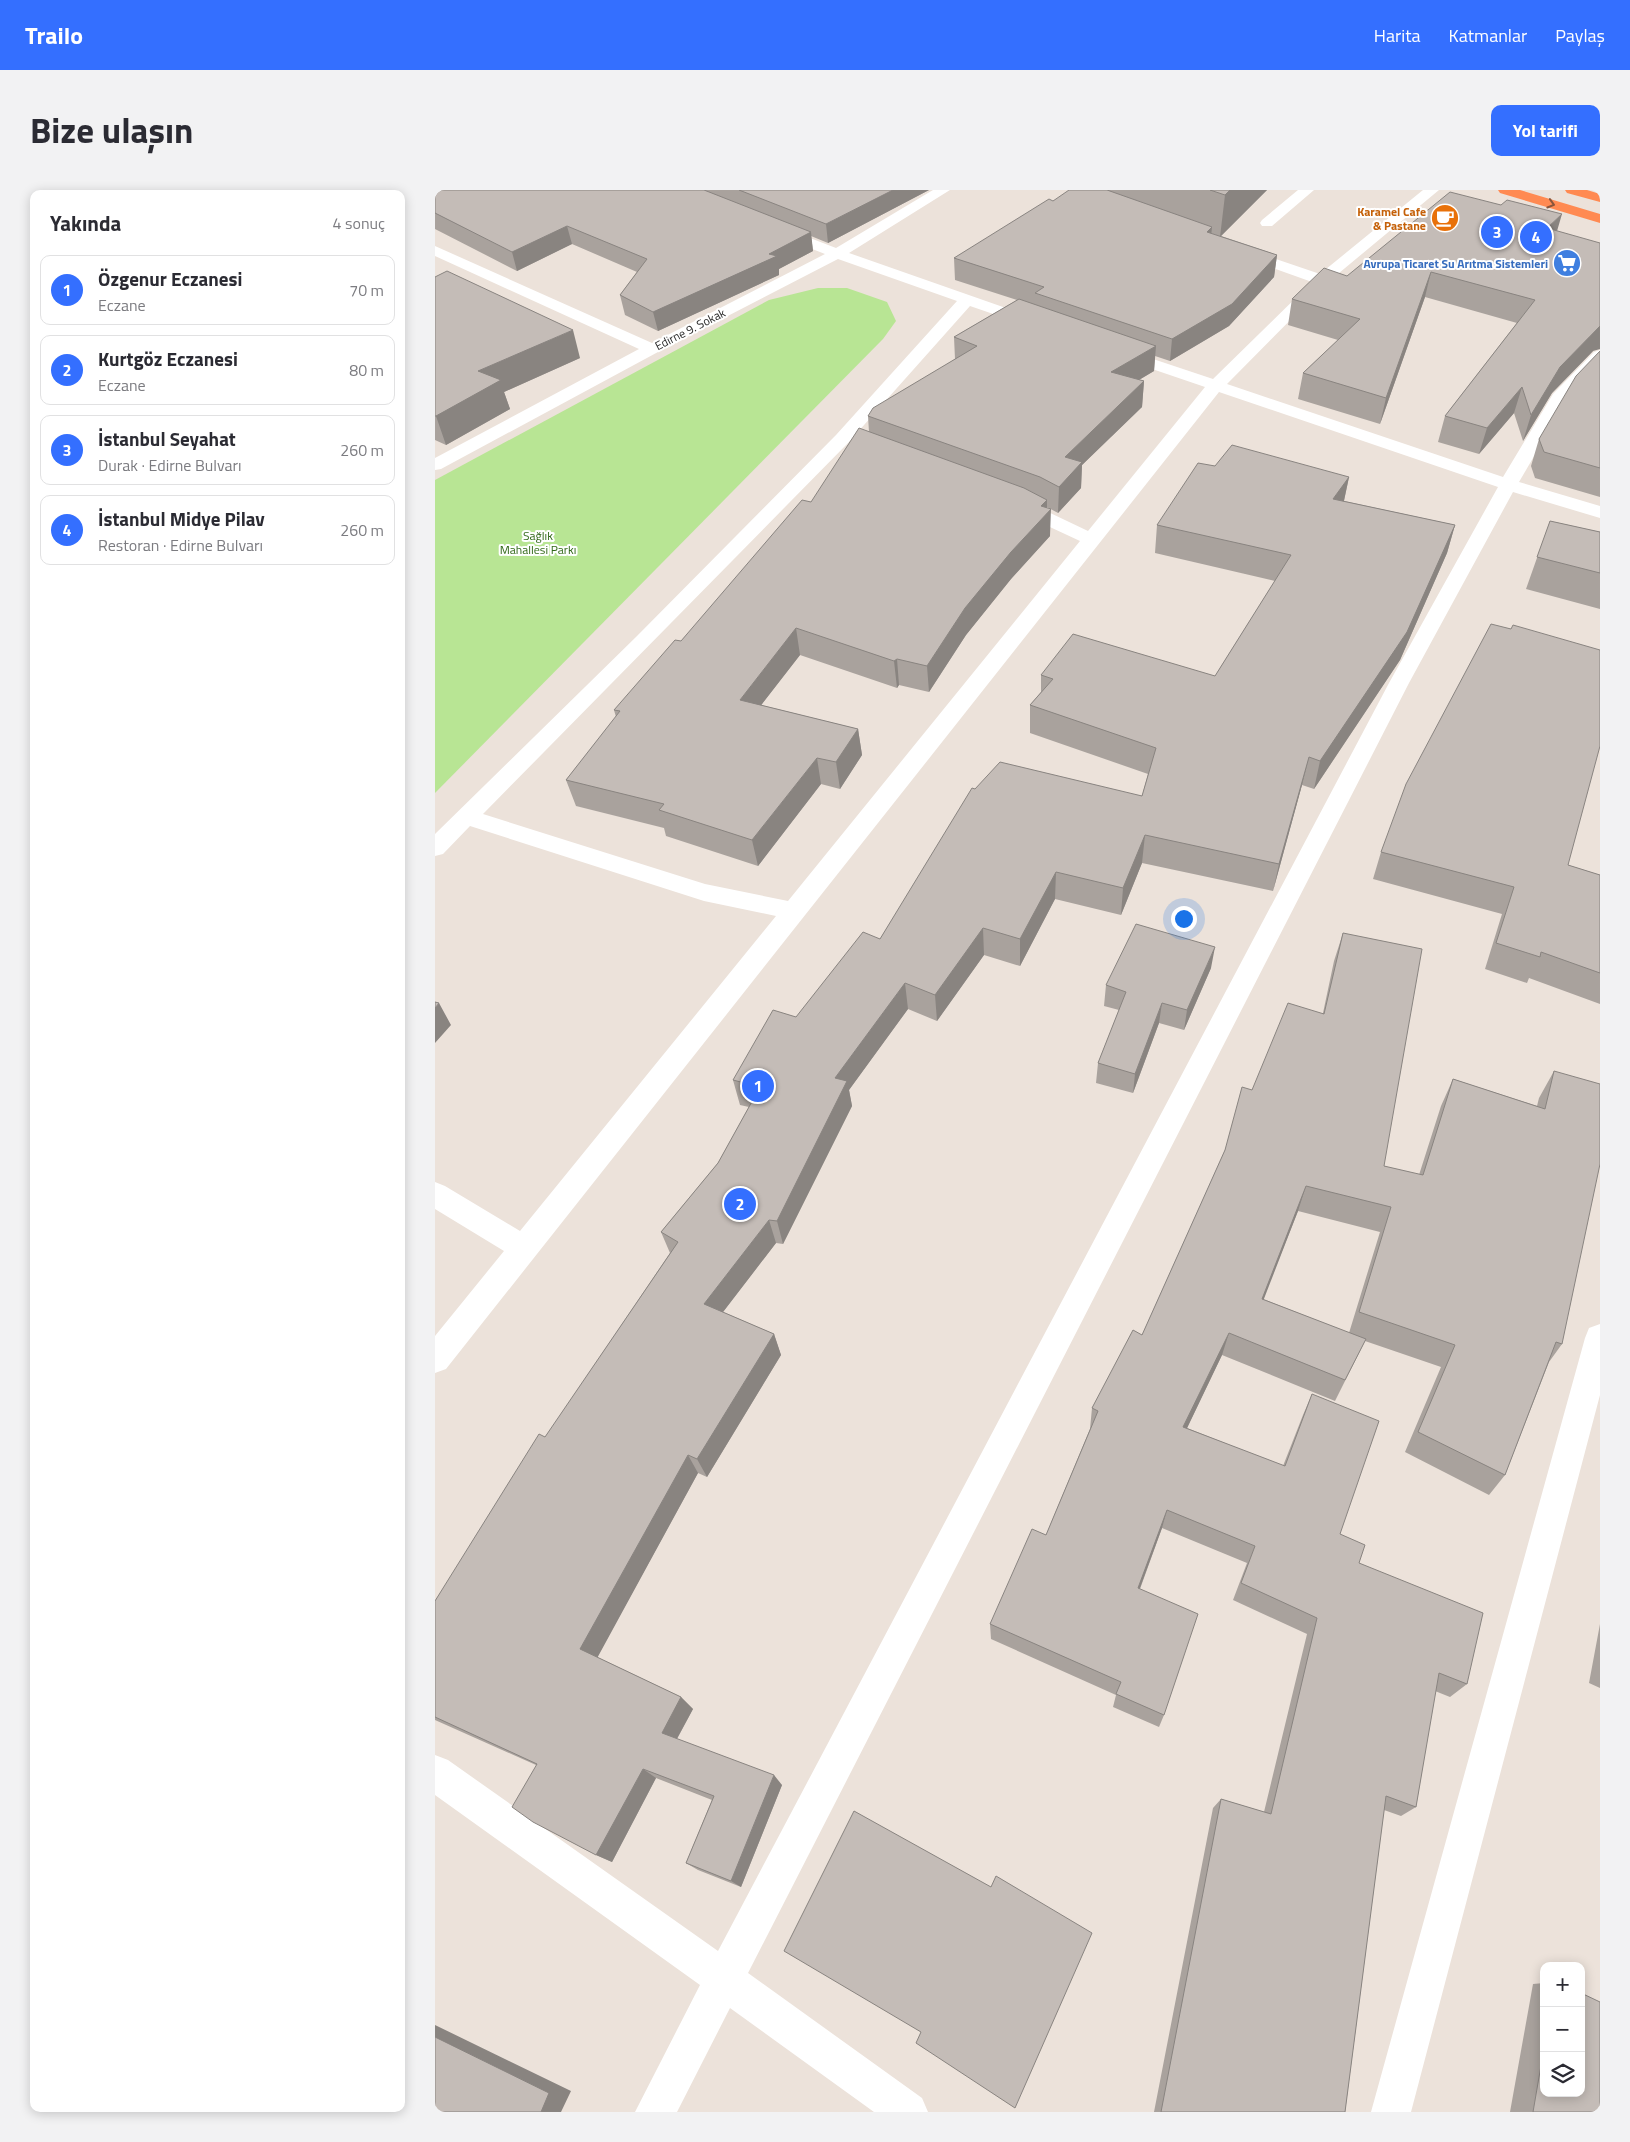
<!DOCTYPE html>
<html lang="tr">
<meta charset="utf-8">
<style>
:root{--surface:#fff;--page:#f2f2f3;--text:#2b2b33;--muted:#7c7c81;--line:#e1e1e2;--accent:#346fff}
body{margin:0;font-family:"Titillium Web",sans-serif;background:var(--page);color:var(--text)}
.controls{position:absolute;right:15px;bottom:15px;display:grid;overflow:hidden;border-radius:10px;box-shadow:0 2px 12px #0003}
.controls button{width:45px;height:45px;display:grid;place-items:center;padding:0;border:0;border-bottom:1px solid var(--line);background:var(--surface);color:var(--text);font:25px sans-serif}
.you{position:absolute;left:748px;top:728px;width:18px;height:18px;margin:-12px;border:4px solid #fff;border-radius:50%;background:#1a73e8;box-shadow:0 0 0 8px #1a73e833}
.badge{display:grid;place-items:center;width:32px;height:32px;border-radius:50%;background:var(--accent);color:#fff;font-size:16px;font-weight:700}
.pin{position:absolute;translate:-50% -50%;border:2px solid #fff;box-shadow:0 1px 5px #0006}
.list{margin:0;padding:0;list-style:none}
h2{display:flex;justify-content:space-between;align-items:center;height:65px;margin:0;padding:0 20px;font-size:21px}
h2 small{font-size:16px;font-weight:400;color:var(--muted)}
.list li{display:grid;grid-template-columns:32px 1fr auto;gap:15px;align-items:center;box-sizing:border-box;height:70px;margin:0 10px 10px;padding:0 10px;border:1px solid var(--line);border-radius:10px}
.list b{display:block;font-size:19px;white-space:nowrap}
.list p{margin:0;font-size:16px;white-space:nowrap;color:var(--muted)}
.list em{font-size:16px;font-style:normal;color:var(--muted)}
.icon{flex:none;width:28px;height:28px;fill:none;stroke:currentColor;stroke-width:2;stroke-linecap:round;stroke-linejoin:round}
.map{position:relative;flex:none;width:1165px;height:1922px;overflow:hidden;border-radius:10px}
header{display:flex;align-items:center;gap:30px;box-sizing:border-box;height:70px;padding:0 25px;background:var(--accent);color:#fff}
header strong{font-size:24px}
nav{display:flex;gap:28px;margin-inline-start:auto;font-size:18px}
.intro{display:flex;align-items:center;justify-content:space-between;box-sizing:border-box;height:120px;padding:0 30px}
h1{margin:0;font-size:35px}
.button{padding:12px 22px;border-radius:10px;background:var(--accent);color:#fff;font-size:18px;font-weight:700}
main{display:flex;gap:30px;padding:0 30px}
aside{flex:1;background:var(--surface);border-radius:10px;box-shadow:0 2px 12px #0003}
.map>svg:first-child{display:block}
.green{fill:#b8e594}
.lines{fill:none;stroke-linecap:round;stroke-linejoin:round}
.minor{fill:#fff;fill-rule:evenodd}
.highway{fill:#ff8a52;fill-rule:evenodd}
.wall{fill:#a9a29d;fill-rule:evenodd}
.shaded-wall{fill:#898480}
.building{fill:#c4bcb7;stroke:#898480}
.oneway{stroke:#89553b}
.labels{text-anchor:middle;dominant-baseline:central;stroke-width:4;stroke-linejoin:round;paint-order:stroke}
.far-food-label{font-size:12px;font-weight:bold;fill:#c56008;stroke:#fff;text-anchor:end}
.far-shop-label{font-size:12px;font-weight:bold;fill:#366cbe;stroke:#fff;text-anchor:end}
.far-street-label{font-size:12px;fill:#292929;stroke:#fff}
.far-park-label{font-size:12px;fill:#306717;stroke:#fff}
</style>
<header>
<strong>Trailo</strong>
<nav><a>Harita</a><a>Katmanlar</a><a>Paylaş</a></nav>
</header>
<div class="intro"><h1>Bize ulaşın</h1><a class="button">Yol tarifi</a></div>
<main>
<aside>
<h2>Yakında<small>4 sonuç</small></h2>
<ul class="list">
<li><span class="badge">1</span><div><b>Özgenur Eczanesi</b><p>Eczane</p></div><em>70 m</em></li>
<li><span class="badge">2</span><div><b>Kurtgöz Eczanesi</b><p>Eczane</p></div><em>80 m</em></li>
<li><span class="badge">3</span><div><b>İstanbul Seyahat</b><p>Durak · Edirne Bulvarı</p></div><em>260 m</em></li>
<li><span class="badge">4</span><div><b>İstanbul Midye Pilav</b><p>Restoran · Edirne Bulvarı</p></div><em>260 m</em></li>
</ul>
</aside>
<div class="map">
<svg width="1165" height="1922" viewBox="0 0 1165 1922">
<rect width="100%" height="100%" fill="#ece2da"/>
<path class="green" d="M 383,98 L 412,98 L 452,112 L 461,131 L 448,149 L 0,603 L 0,290 L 334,110 Z"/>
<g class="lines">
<path class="minor" d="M 498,0 L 515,0 L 414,63 L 605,130 L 607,133 L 605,136 L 593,136 L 535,116 L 413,253 L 48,624 L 270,694 L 353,711 L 645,351 L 574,318 L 572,314 L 574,310 L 581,308 L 588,310 L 653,341 L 770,197 L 679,166 L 677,163 L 679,160 L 691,160 L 778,189 L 877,92 L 801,65 L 799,62 L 801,59 L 811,59 L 885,84 L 988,0 L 1004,0 L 892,93 L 792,194 L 1068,287 L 1118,204 L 1159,162 L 1165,160 L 1165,175 L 1131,211 L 1084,292 L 1165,316 L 1165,328 L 1078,302 L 974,493 L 313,1783 L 487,1908 L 493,1922 L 439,1922 L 295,1818 L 242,1922 L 200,1922 L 265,1795 L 0,1605 L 0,1565 L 13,1570 L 283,1761 L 954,493 L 1063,297 L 784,202 L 11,1179 L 0,1183 L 0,1146 L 69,1061 L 0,1019 L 0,992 L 10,996 L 85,1041 L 341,726 L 269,711 L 35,636 L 8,664 L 0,666 L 0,644 L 202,446 L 401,245 L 522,111 L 403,69 L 223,162 L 6,279 L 0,280 L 0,268 L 204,159 L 0,66 L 0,56 L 217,153 L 390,64 L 339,44 L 337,41 L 339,38 L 349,38 L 401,58 Z
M 863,0 L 879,0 L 837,36 L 827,36 L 825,33 L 827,30 Z
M 1165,1134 L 1165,1205 L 976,1922 L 936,1922 L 1150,1148 L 1154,1138 Z"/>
<path class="highway" d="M 1063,0 L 1085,0 L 1165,24 L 1165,33 L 1065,3 Z
M 1130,0 L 1152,0 L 1165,4 L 1165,12 L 1132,3 Z"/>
</g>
<path class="wall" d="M 0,0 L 494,0 L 393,53 L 376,46 L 378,61 L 344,79 L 344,85 L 223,141 L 190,125 L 185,105 L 202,82 L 137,54 L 82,81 L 0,39 Z
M 649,0 L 832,0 L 786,46 L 842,65 L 839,87 L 794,136 L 735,171 L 720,166 L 719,181 L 704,190 L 709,191 L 707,217 L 647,275 L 646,298 L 623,323 L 612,317 L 615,346 L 576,389 L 531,445 L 494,502 L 464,495 L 462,498 L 365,465 L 326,515 L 423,539 L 427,565 L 405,599 L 386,594 L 323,676 L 231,646 L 229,638 L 141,616 L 131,590 L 181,527 L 179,520 L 246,451 L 376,312 L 434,242 L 433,226 L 520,169 L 519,147 L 582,110 L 520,90 L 519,68 L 618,11 Z
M 1122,41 L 1158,161 L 1117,203 L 1088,251 L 1079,223 L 1044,264 L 1003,252 L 1010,226 L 1082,133 L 990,107 L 945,234 L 863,209 L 868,183 L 903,150 L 853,135 L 857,109 L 912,86 Z
M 0,87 L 145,168 L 69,202 L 75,219 L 11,255 L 0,250 Z
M 1165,161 L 1165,307 L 1100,288 L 1096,276 L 1104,249 Z
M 780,276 L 914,287 L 909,311 L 1020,335 L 1012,363 L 965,470 L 879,599 L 867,595 L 838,701 L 707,673 L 686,725 L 620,709 L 585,776 L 549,765 L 502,831 L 473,819 L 414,900 L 417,916 L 348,1054 L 341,1053 L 288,1122 L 339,1144 L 346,1165 L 272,1287 L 263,1283 L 162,1467 L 246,1507 L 258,1519 L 242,1549 L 347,1595 L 306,1697 L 263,1680 L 251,1673 L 277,1610 L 221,1588 L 177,1672 L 161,1665 L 101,1575 L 0,1530 L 0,1411 L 235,1063 L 226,1042 L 283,973 L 314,917 L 305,915 L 298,890 L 361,827 L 445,749 L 540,599 L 707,606 L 713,584 L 595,543 L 595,515 L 606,502 L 606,485 L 780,486 L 840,391 L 720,363 L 722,335 Z
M 1115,331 L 1165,342 L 1165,419 L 1091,399 Z
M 946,662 L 1133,675 L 1165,685 L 1165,814 L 1094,788 L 1092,793 L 1050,779 L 1067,724 L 938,689 Z
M 908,743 L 949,976 L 984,985 L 1006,916 L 1018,889 L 1102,916 L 1104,908 L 1119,881 L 1127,1154 L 1114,1172 L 1070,1285 L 1054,1305 L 970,1262 L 1006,1177 L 930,1151 L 900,1211 L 787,1165 L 752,1238 L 848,1276 L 868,1225 L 877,1204 L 905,1344 L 924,1373 L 1032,1494 L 1015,1507 L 1000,1501 L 981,1617 L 966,1626 L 949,1620 L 910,1922 L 719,1922 L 778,1618 L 786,1609 L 829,1622 L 872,1444 L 798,1410 L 812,1373 L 727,1338 L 705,1399 L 729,1525 L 724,1537 L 678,1517 L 681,1505 L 556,1449 L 555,1434 L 611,1345 L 655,1239 L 657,1218 L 707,1145 L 817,900 L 888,823 L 899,771 ZM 863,1021 L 945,1042 L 914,1143 L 828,1109 Z
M 776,778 L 749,840 L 724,833 L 698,903 L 661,893 L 663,873 L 684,820 L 669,816 L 671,795 Z
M 1165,1434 L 1165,1498 L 1154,1493 Z
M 1109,1793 L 1109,1903 L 1165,1922 L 1075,1922 L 1098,1794 Z"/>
<path class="shaded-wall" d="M 458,0 L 494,0 L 393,53 L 391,34 Z
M 795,0 L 832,0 L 785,47 L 790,5 Z
M 1127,24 L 1120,48 L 1112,38 Z
M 132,36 L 137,54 L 82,81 L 77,62 Z
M 777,37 L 775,58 L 772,42 Z
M 376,42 L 378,61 L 344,79 L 344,85 L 223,141 L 218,122 Z
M 842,65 L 839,87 L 794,136 L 735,171 L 737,149 Z
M 996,82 L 990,107 L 945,234 L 951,208 Z
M 1165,136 L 1165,159 L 1158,161 L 1117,203 L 1088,251 L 1096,225 L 1125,177 Z
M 138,140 L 145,168 L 69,202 L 75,219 L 11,255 L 1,226 L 43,181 Z
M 721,156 L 719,181 L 675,207 L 676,182 Z
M 709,191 L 707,217 L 647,275 L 646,298 L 623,323 L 624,297 L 630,267 Z
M 1087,197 L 1079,223 L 1044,264 L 1052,238 Z
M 914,287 L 908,315 L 898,309 Z
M 612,310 L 612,323 L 616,319 L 615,346 L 576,389 L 531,445 L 494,502 L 492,476 L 530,418 L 606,316 Z
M 1020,335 L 1012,363 L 965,470 L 879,599 L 885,571 Z
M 361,438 L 365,465 L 310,536 L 305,510 Z
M 462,469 L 464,495 L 462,498 L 459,471 Z
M 423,539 L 427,565 L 405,599 L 401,572 Z
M 874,567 L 867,595 L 838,701 L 844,674 Z
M 382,568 L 386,594 L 323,676 L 317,650 Z
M 710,645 L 707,673 L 686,725 L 688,698 Z
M 621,682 L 620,709 L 585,776 L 585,749 Z
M 548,738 L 549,765 L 502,831 L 500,805 Z
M 780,757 L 776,778 L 749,840 L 752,820 Z
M 470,793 L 473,819 L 414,900 L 417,916 L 348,1054 L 342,1031 L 400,888 Z
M 4,813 L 16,835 L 0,853 L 0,818 Z
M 727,813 L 724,833 L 698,903 L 700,884 Z
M 871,996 L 863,1021 L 820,1132 L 827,1109 Z
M 334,1030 L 341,1053 L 278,1135 L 269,1114 Z
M 794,1143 L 787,1165 L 743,1257 L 748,1237 Z
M 339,1144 L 346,1165 L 272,1287 L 262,1269 Z
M 253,1265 L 263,1283 L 160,1472 L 145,1459 Z
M 732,1320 L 727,1338 L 699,1414 L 703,1398 Z
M 246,1507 L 258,1519 L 239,1554 L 227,1543 Z
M 208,1579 L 221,1588 L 177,1672 L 161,1665 Z
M 339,1585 L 347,1595 L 306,1697 L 296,1691 Z
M 0,1835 L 136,1901 L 126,1922 L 106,1922 L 0,1847 Z"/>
<path class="building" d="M 0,0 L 269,0 L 376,42 L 334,64 L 342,66 L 218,122 L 185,105 L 212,69 L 132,36 L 77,62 L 0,23 Z
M 304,0 L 458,0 L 391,34 Z
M 634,0 L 672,0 L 777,37 L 772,42 L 842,65 L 797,114 L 737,149 L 600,103 L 609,97 L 519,68 L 614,9 L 618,11 Z
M 775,0 L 795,0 L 790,5 Z
M 1015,2 L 1066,15 L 1072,10 L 1127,24 L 1112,38 L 1165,53 L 1165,136 L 1125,177 L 1096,225 L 1087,197 L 1052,238 L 1010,226 L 1100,110 L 996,82 L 951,208 L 868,183 L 925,129 L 857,109 L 889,78 L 912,86 Z
M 12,81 L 138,140 L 43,181 L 66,190 L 1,226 L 0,226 L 0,87 Z
M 584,109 L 721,156 L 676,182 L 709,191 L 630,267 L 647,272 L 624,297 L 605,287 L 433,226 L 438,218 L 542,156 L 519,147 Z
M 1165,161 L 1165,278 L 1109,262 L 1104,249 L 1141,186 Z
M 424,238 L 589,298 L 612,310 L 606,316 L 616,319 L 576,362 L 530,418 L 492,476 L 462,469 L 459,471 L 361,438 L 305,510 L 423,539 L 401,572 L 382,568 L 317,650 L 224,620 L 229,614 L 131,590 L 185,521 L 179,520 L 240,450 L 246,451 L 367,310 L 376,312 Z
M 797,255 L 914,287 L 898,309 L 1020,335 L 972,442 L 885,571 L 874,567 L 844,674 L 710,645 L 688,698 L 621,682 L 585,749 L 548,738 L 500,805 L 470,793 L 400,888 L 412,891 L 342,1031 L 334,1030 L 269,1114 L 339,1144 L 262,1269 L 253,1265 L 145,1459 L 246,1507 L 227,1543 L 339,1585 L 296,1691 L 251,1673 L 279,1606 L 208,1579 L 161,1665 L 98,1632 L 77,1617 L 102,1574 L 0,1527 L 0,1411 L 104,1244 L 110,1247 L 243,1052 L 226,1042 L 283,973 L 325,897 L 298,890 L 338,820 L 361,827 L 428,742 L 445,749 L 537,598 L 540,599 L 565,572 L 707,606 L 721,558 L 595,515 L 618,489 L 606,485 L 638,444 L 780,486 L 856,365 L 722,335 L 763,273 L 780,276 Z
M 1115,331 L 1165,342 L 1165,383 L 1102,367 Z
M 1056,434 L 1076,439 L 1078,435 L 1165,460 L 1165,556 L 1133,675 L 1165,685 L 1165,783 L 1106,762 L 1105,767 L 1061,753 L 1079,697 L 946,662 L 971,594 Z
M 701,734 L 780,757 L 752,820 L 727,813 L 700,884 L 663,873 L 691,802 L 671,795 Z
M 908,743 L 987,759 L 949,976 L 988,985 L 1018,889 L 1110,919 L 1119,881 L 1165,894 L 1165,974 L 1127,1154 L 1121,1152 L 1070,1285 L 983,1242 L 1020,1155 L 924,1122 L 956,1017 L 871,996 L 827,1109 L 931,1149 L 910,1190 L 794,1143 L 748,1237 L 850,1276 L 877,1204 L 944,1231 L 905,1344 L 930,1355 L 924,1373 L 1048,1423 L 1032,1494 L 1004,1483 L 981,1617 L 951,1606 L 910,1922 L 726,1922 L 786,1609 L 836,1624 L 882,1428 L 806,1393 L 820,1356 L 732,1320 L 703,1398 L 763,1424 L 729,1525 L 681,1504 L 686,1492 L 555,1434 L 597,1339 L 611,1345 L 663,1221 L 657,1218 L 698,1140 L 707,1145 L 790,960 L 807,897 L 817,900 L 853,813 L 889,824 Z
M 0,812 L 4,813 L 0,818 Z
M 419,1621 L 556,1697 L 561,1686 L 657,1743 L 580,1918 L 481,1853 L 486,1842 L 349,1761 Z
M 1146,1803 L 1165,1812 L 1165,1922 L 1098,1922 L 1109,1858 L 1109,1903 L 1146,1903 Z
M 0,1847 L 114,1903 L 106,1922 L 0,1922 Z"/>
<defs><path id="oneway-chevron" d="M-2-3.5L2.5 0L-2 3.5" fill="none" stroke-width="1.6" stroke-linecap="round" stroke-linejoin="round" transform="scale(1.25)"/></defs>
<use class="oneway" href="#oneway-chevron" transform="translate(1116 14) rotate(17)"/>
<defs>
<symbol id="cafe-disc" viewBox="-11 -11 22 22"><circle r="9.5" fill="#e8710a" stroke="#fff"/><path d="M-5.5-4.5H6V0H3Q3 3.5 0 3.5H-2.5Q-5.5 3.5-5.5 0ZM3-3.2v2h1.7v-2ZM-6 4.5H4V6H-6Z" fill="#fff"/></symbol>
<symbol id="supermarket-disc" viewBox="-11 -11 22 22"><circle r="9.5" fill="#3f7fe0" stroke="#fff"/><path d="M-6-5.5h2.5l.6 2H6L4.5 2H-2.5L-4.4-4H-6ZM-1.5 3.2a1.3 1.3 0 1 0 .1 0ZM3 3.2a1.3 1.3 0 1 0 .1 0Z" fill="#fff"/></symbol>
</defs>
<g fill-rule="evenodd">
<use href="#cafe-disc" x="994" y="12" width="32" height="32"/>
<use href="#supermarket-disc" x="1116" y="57" width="32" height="32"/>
</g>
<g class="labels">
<g class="far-food-label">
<text x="991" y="21">Karamel Cafe<tspan x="991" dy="14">&amp; Pastane</tspan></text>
</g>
<g class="far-shop-label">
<text x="1113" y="73">Avrupa Ticaret Su Arıtma Sistemleri</text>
</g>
<g class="far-street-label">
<text transform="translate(255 139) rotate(-27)">Edirne 9. Sokak</text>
</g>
<g class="far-park-label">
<text x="103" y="345">Sağlık<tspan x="103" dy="14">Mahallesi Parkı</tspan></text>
</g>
</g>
</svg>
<div class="controls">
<button>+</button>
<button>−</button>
<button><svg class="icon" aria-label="layers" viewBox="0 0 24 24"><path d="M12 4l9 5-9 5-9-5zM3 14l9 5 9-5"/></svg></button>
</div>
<div class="you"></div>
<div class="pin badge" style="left:323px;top:896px">1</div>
<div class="pin badge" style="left:305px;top:1014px">2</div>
<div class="pin badge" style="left:1062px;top:42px">3</div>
<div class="pin badge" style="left:1101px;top:47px">4</div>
</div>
</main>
